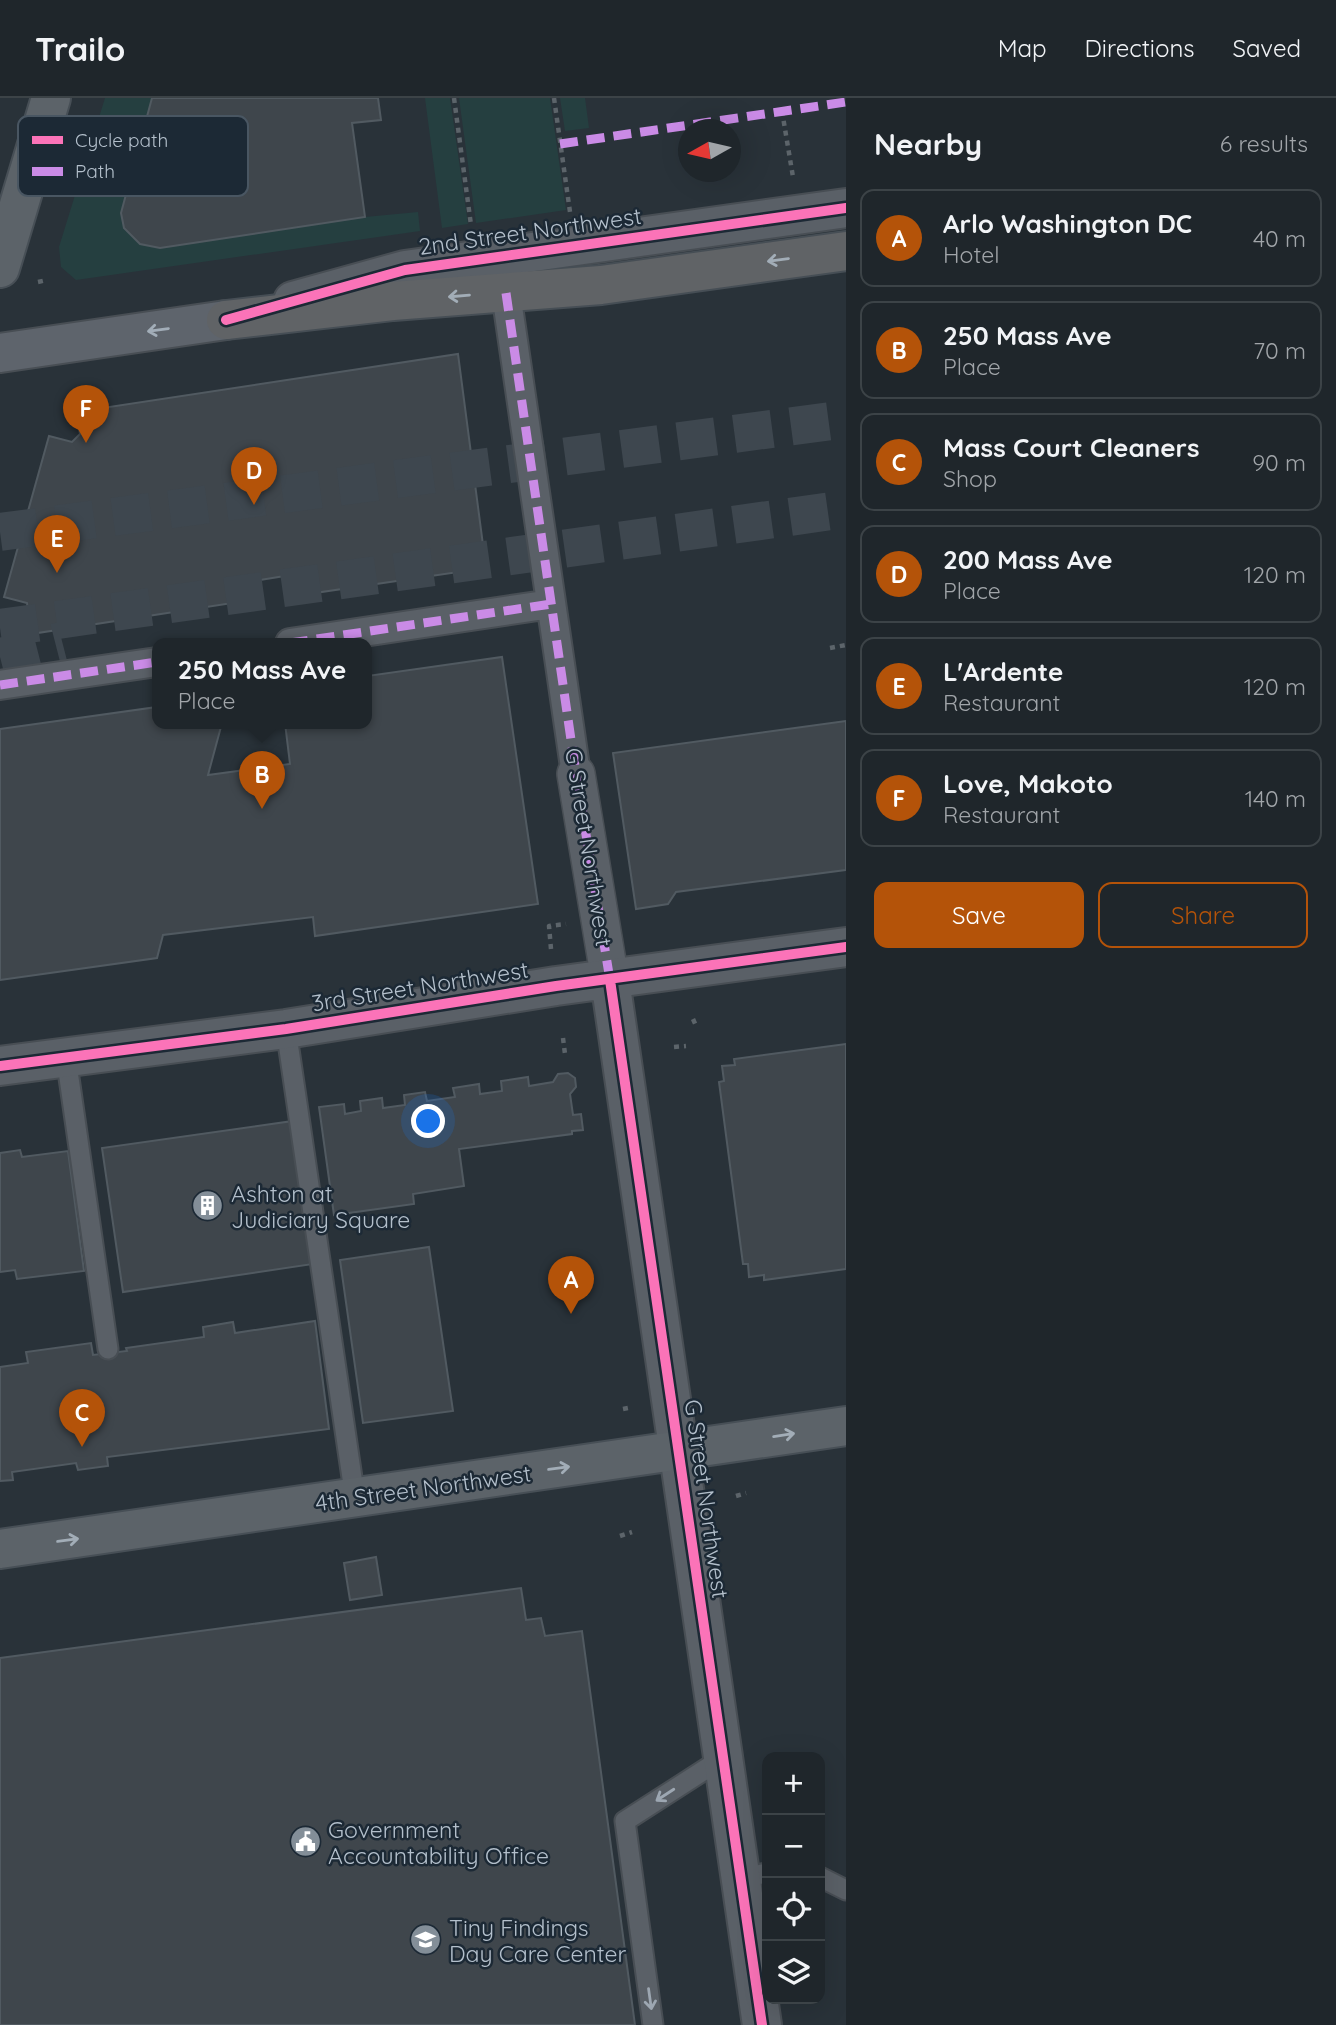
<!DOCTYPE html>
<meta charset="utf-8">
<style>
:root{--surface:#1f262b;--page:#2c3237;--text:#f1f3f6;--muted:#a1a5a9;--line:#3c4347;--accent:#b45309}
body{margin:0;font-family:Quicksand,sans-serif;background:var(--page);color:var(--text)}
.controls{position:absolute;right:21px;bottom:21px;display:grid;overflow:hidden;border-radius:14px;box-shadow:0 7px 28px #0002}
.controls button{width:63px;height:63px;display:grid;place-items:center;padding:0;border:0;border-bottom:2px solid var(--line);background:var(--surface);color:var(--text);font:35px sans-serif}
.compass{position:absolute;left:678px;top:21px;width:63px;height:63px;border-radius:50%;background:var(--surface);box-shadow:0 7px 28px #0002;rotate:262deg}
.you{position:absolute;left:429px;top:1024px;width:24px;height:24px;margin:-18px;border:5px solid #fff;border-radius:50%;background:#1a73e8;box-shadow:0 0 0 10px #1a73e833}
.badge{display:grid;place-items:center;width:46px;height:46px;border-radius:50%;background:var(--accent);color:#fff;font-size:23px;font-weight:700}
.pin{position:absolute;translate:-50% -58px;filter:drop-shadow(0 2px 4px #0008)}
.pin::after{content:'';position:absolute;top:37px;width:24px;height:21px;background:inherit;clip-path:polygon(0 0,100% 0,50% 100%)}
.popup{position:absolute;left:152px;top:540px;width:220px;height:91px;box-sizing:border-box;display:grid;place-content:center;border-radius:14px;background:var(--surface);filter:drop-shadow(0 2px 5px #0005);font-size:23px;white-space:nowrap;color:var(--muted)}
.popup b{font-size:26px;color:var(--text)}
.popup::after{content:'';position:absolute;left:50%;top:100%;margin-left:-14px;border:14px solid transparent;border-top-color:var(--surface)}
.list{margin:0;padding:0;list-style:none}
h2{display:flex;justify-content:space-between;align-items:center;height:91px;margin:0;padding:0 28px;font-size:30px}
h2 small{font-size:23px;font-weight:400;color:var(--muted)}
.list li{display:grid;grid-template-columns:46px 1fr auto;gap:21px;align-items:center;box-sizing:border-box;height:98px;margin:0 14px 14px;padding:0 14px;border:2px solid var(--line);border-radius:14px}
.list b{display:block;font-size:26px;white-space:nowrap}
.list p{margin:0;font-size:23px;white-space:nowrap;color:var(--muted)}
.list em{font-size:23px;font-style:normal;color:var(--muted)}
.actions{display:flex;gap:14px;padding:21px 28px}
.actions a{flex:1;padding:16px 0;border:2px solid var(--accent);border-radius:14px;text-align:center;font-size:24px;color:var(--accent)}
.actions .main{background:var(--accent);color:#fff}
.icon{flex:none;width:38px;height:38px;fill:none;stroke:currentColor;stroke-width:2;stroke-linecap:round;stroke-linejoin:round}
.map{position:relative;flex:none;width:846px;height:1927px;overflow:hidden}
header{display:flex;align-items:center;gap:42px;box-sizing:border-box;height:98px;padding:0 35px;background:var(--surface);border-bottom:2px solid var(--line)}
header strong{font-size:33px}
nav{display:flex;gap:38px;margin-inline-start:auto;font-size:24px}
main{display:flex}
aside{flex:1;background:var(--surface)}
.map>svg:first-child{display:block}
.green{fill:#253f40}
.building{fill:#3f464c;stroke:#515a61;stroke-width:2}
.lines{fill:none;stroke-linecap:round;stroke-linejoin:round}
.motorway-tunnel{stroke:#3e474f;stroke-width:38;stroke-dasharray:38 19;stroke-linecap:butt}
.service-casing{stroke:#484e54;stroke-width:23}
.pedestrian-casing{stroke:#484e54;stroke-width:32}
.minor-casing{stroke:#484e54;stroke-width:40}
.tertiary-casing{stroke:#484e54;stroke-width:42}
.secondary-casing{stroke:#484e54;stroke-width:42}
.primary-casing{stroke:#474f56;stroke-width:42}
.motorway-casing{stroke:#464e55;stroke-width:42}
.path{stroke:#5c646a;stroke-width:4.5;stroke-dasharray:5 5;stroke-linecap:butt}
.service{stroke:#5a6067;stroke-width:19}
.pedestrian{stroke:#5a6067;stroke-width:28}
.minor{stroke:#5a6067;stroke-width:37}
.tertiary{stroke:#5a6067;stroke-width:38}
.secondary{stroke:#5e646c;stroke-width:38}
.primary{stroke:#5c6369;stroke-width:38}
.motorway{stroke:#606366;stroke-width:38}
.quiet{stroke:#ca8be6;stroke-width:9;stroke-dasharray:18 9;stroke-linecap:butt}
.cycleway-casing{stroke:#1c2935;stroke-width:15}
.cycleway{stroke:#fb73b8;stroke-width:10}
.oneway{stroke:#a2adb7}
.oneway2{stroke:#a2adb8}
.oneway3{stroke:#9da7b2}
.labels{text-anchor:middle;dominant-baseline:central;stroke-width:5;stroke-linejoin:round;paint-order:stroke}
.street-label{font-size:23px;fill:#b3bfcb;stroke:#1c2935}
.poi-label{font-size:23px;fill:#b3bfcb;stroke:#1c2935;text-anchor:start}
.key{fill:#1c2935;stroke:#495662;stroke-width:2}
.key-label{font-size:19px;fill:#b3bfcb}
</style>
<header>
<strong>Trailo</strong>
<nav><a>Map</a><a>Directions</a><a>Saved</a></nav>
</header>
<main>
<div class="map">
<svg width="846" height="1927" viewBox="0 0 846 1927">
<rect width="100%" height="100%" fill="#293239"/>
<path class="green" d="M 105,0 L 152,0 L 121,115 C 126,137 136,148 160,150 L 365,119 L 418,114 L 420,133 L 76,182 L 61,169 L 59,149 Z
M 425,0 L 450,0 L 468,126 L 442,130 Z
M 459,0 L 550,0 L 566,112 L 476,125 Z
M 560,0 L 585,0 L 589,30 L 565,33 Z"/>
<path class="building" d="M 152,0 L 378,0 L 381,22 L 352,25 L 365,119 L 160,150 L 140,146 L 124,130 L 121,115 Z
M 458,256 L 486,470 L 294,498 L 291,477 L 248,484 L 252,502 L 31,536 L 27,505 L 4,499 L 49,338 L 72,344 L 80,336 L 76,314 Z
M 502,559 L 538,806 L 315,838 L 313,819 L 163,837 L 157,860 L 0,882 L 0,631 L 157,609 L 157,625 L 222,625 L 208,677 L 290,666 L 285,625 L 367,625 L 367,578 Z
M 846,623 L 846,772 L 676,794 L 668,806 L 636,811 L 613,655 Z
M 846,946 L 846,1171 L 764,1182 L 764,1177 L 749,1179 L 748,1166 L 743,1166 L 719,984 L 724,983 L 722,968 L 735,967 L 734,961 Z
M 568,975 L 575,980 L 576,989 L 570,996 L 573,1017 L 581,1016 L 583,1032 L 572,1033 L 572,1036 L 459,1051 L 464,1088 L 413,1096 L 414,1106 L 334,1117 L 319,1009 L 344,1006 L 345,1016 L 361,1013 L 360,1003 L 382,1000 L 383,1010 L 405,1007 L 404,997 L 425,994 L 427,1003 L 455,999 L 453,990 L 479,986 L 480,996 L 502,993 L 501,983 L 528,979 L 529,988 L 553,984 L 558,976 Z
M 293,1023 L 313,1166 L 123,1194 L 102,1050 Z
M 20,1052 L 22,1059 L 68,1053 L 84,1173 L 17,1181 L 15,1172 L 0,1174 L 0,1055 Z
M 429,1149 L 453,1313 L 363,1325 L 340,1162 Z
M 315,1223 L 329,1331 L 107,1359 L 108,1368 L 78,1372 L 76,1365 L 12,1374 L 13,1382 L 0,1383 L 0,1269 L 28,1265 L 26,1254 L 91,1245 L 93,1257 L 127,1253 L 126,1250 L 204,1239 L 203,1229 L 233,1224 L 235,1235 Z
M 376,1459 L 382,1497 L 350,1502 L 344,1465 Z
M 521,1490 L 526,1522 L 541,1520 L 545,1538 L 582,1533 L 635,1927 L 0,1927 L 0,1560 Z"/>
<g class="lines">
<path class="motorway-tunnel" d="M 0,434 L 846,321
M 0,530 L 846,411
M 0,559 L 62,543"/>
<defs>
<path id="service" d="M 286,931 L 355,1400
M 66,959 L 108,1251
M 820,1779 L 846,1792
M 740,1780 L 767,1775
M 653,1927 L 625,1723 L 723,1660"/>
<path id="pedestrian" d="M 506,195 L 576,676
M 290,545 L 551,506
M 0,587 L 157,564"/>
<path id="minor" d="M 576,676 L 610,882"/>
<path id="tertiary" d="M 293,203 L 405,172 L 846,110
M 610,882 L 762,1927
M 0,968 L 286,931 L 556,888 L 846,849"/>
<path id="secondary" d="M 0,255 L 226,222"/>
<path id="primary" d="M 0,170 L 51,0
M 0,1451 L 846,1328"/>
<path id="motorway" d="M 226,222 L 393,203 L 601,187 L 846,153"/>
</defs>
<use href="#service" class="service-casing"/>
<use href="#pedestrian" class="pedestrian-casing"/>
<use href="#minor" class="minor-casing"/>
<use href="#tertiary" class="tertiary-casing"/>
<use href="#secondary" class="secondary-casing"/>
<use href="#primary" class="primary-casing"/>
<use href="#motorway" class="motorway-casing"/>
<path class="path" d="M 454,0 L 471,127
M 554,0 L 570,114
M 782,13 L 793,79
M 38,184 L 47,182
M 830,550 L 846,547
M 551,851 L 549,828 L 566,826
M 693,921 L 697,930
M 563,940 L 565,956
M 674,949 L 686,948
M 623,1311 L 628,1310
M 736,1398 L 746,1395
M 620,1438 L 632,1434"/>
<use href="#service" class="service"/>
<use href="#pedestrian" class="pedestrian"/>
<use href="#minor" class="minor"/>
<use href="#tertiary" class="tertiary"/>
<use href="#secondary" class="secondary"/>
<use href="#primary" class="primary"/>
<use href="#motorway" class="motorway"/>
<path class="quiet" d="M 560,46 L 846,4
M 506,195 L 576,676 L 610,882
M 290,545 L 551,506
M 0,587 L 157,564"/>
<defs>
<path id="cycleway" d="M 226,222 L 405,172 L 846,110
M 610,882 L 762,1927
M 0,968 L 286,931 L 556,888 L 846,849"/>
</defs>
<use href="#cycleway" class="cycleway-casing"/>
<use href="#cycleway" class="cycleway"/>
</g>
<defs><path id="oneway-shaft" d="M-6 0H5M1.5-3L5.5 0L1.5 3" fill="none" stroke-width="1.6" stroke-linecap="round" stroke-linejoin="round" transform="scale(1.75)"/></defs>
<g class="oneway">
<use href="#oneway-shaft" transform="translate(778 162) rotate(172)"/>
<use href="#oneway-shaft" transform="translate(459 198) rotate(175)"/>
<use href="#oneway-shaft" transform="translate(784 1337) rotate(-9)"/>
<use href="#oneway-shaft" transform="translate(559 1370) rotate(-8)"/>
<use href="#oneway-shaft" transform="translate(68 1442) rotate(-8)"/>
</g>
<use class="oneway2" href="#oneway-shaft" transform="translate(158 232) rotate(172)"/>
<g class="oneway3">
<use href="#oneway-shaft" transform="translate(665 1697) rotate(147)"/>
<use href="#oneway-shaft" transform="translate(650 1901) rotate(82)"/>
</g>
<defs>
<symbol id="building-disc" viewBox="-11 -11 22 22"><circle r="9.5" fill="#838e98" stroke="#1c2935"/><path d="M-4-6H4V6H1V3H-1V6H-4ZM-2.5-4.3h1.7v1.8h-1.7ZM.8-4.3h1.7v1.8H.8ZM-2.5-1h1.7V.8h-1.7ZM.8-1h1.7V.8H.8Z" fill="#fff"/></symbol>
<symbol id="civic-disc" viewBox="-11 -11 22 22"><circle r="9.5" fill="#838e98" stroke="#1c2935"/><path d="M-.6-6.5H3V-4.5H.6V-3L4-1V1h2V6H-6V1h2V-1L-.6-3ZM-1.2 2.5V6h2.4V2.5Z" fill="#fff"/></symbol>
<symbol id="school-disc" viewBox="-11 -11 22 22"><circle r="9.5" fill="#838e98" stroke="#1c2935"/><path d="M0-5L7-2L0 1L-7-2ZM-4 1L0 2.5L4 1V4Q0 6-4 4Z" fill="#fff"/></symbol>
</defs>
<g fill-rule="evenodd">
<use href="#building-disc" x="190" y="1090" width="35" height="35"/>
<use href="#civic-disc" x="288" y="1726" width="35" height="35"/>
<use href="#school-disc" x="408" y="1824" width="35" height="35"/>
</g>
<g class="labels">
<g class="street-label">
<text transform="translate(530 133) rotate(-8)">2nd Street Northwest</text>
<text transform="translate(589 749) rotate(81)">G Street Northwest</text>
<text transform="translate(420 888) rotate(-9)">3rd Street Northwest</text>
<text transform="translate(423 1390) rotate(-8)">4th Street Northwest</text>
<text transform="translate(707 1401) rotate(82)">G Street Northwest</text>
</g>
<g class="poi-label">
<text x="231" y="1095">Ashton at<tspan x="231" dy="26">Judiciary Square</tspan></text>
<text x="328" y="1731">Government<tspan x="328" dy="26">Accountability Office</tspan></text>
<text x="449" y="1829">Tiny Findings<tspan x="449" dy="26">Day Care Center</tspan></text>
</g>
</g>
<rect x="18" y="18" width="230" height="80" rx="10" class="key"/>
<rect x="32" y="38" width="31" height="8" fill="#fb73b8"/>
<rect x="32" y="69" width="31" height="9" fill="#ca8be6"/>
<g class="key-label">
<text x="75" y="49">Cycle path</text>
<text x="75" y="80">Path</text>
</g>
</svg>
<div class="controls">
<button>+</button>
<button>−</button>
<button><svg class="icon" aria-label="locate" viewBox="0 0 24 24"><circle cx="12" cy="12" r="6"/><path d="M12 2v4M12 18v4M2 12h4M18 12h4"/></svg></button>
<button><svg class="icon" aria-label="layers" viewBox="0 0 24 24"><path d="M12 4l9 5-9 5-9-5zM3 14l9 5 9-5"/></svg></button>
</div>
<svg class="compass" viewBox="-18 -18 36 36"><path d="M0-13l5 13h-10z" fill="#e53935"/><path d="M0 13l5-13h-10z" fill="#a1a5a9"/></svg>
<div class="you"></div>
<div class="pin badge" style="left:571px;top:1216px">A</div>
<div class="pin badge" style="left:262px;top:711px">B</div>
<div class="popup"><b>250 Mass Ave</b>Place</div>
<div class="pin badge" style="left:82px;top:1349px">C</div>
<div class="pin badge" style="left:254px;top:407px">D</div>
<div class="pin badge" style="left:57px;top:475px">E</div>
<div class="pin badge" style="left:86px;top:345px">F</div>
</div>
<aside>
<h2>Nearby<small>6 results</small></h2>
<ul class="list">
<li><span class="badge">A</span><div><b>Arlo Washington DC</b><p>Hotel</p></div><em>40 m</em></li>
<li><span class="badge">B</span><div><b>250 Mass Ave</b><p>Place</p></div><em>70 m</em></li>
<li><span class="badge">C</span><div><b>Mass Court Cleaners</b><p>Shop</p></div><em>90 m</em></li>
<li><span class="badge">D</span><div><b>200 Mass Ave</b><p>Place</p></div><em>120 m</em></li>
<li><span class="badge">E</span><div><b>L'Ardente</b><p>Restaurant</p></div><em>120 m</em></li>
<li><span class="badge">F</span><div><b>Love, Makoto</b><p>Restaurant</p></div><em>140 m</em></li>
</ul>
<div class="actions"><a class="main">Save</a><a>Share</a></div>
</aside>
</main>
